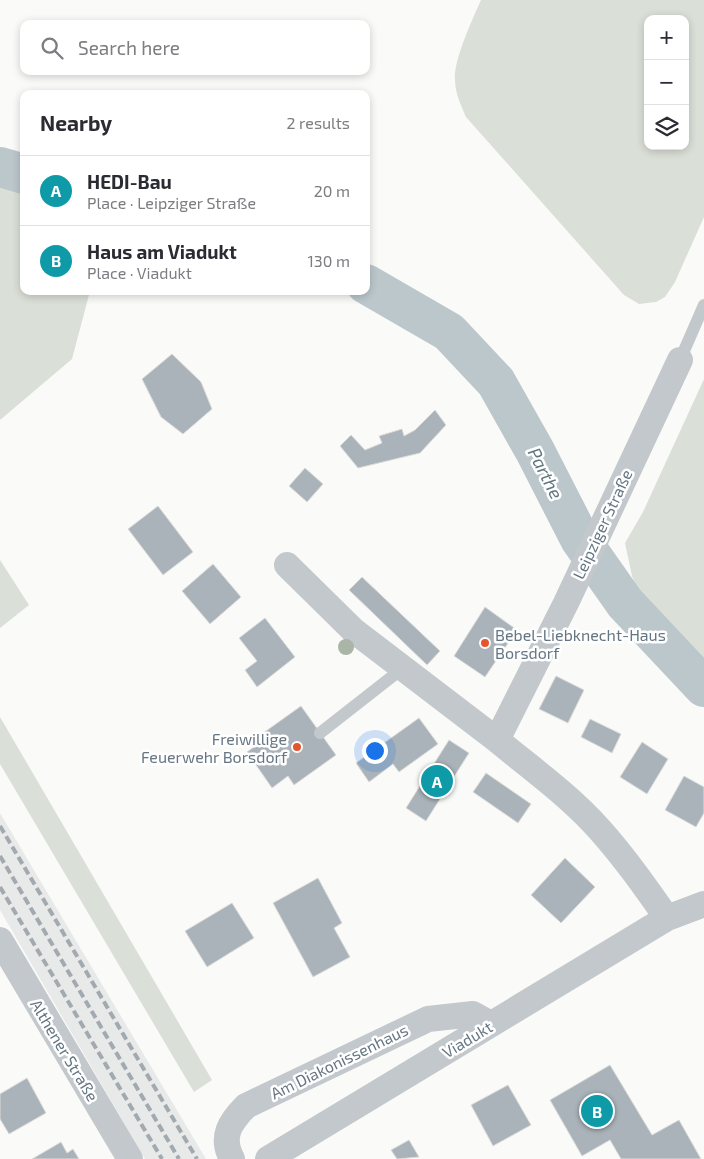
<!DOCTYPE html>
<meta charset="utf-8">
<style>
:root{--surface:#fff;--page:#f7f7f7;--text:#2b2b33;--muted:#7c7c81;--line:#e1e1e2;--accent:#0b8043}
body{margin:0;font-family:"Exo 2",sans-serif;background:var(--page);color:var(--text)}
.controls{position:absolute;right:15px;top:15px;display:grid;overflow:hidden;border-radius:10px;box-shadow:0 2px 8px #0003}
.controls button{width:45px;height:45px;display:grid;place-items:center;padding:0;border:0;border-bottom:1px solid var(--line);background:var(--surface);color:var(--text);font:25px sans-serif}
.you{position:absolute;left:374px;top:750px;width:18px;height:18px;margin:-12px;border:4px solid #fff;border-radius:50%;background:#1a73e8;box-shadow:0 0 0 8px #1a73e833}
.badge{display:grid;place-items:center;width:32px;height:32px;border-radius:50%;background:var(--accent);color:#fff;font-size:16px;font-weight:700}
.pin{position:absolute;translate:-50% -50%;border:2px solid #fff;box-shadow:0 1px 5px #0006}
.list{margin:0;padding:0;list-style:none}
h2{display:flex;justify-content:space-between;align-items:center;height:65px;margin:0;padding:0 20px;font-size:21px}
h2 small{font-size:16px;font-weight:400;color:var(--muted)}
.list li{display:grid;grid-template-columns:32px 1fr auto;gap:15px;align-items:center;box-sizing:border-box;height:70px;padding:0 20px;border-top:1px solid var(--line)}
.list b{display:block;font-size:19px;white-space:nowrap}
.list p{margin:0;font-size:16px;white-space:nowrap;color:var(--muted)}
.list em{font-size:16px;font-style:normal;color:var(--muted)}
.icon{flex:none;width:28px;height:28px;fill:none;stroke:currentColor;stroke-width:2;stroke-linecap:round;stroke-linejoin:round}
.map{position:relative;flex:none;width:704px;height:1159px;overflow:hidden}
.search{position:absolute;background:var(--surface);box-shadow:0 2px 8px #0003;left:20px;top:20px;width:350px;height:55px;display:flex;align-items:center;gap:12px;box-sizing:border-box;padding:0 18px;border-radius:10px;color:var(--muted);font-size:19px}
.panel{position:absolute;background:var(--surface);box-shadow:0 2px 8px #0003;left:20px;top:90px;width:350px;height:205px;border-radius:10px}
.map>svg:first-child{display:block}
.built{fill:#e8e9e9}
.green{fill:#dadfd7;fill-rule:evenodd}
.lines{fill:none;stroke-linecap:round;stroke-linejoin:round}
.river{stroke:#bbc7cb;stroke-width:40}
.building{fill:#aab3b9;stroke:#dcdcda}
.lane{stroke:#c3c8cc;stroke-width:12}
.street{stroke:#c3c8cc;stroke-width:26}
.rail{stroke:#a2aab0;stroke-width:4;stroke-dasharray:8 4;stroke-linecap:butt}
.tree{fill:#aab4a7}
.poi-dot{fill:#e4572e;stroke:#fff;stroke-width:2}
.labels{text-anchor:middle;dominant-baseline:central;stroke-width:5;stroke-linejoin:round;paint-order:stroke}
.street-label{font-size:16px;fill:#657683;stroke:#fff}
.poi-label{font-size:16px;fill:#657683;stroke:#fff;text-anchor:start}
.water-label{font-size:18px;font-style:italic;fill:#60757c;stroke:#fff}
</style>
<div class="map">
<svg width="704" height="1159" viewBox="0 0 704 1159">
<rect width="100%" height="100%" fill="#fafaf8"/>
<path class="built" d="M 0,813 L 32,867 L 206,1159 L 145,1159 L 0,910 Z"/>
<path class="green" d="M 481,0 L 704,0 L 704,217 L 675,282 L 665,297 L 656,302 L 639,304 L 624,295 L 466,117 C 461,105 455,93 455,80 C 453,61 473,18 481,0 ZM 648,19 L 685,19 L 685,146 L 648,146 Z
M 0,177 L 24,184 L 24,291 L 90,291 L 72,359 L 0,420 Z
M 704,379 L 704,667 L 640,598 L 632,576 L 625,543 L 643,512 Z
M 0,560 L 29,605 L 0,628 Z
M 0,717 L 212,1080 L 194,1092 L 0,764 Z"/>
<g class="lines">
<path class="river" d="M 0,167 L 24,174
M 366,284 L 449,332 L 496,382 L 535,451 L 580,539 L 625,603 L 704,687"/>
</g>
<path class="building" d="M 172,354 L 201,382 L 212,409 L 183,434 L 161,417 L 142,379 Z
M 435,410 L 446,425 L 420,453 L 358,468 L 340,446 L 351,435 L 365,450 L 382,443 L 379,436 L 402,429 L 404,436 L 415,430 Z
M 305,468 L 323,484 L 307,502 L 289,486 Z
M 158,506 L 193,552 L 163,575 L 128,529 Z
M 213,564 L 241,597 L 210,624 L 182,591 Z
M 362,577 L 440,651 L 427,665 L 349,590 Z
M 485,607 L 517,630 L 485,677 L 454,656 Z
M 265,618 L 295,657 L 257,687 L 245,670 L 257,661 L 239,638 Z
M 556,676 L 584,690 L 568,723 L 539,709 Z
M 301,706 L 336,755 L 294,785 L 288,776 L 272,788 L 247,752 L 262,741 L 259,736 Z
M 419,718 L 438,744 L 399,772 L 393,764 L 369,782 L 356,763 Z
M 590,719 L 621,734 L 612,753 L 581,737 Z
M 449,740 L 469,753 L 426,821 L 406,808 Z
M 642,742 L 668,759 L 647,794 L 620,777 Z
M 486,773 L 531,804 L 518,823 L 473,792 Z
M 684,776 L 704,787 L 704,813 L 696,827 L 665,810 Z
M 565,858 L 595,887 L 561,923 L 531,895 Z
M 318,878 L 342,923 L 334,928 L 350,957 L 313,977 L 273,903 Z
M 232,903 L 254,938 L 207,967 L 185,931 Z
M 610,1065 L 652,1135 L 679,1120 L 701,1159 L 621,1159 L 610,1140 L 582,1156 L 550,1100 Z
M 27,1078 L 46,1113 L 9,1134 L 0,1119 L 0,1094 Z
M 508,1085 L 531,1125 L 493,1146 L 471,1105 Z
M 409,1140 L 419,1157 L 397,1159 L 391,1150 Z
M 61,1142 L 67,1153 L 73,1149 L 79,1159 L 32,1159 Z"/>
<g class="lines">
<path class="lane" d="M 680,360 L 704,305
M 320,733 L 403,668"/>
<path class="street" d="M 287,565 L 353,630 L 497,740
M 667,918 C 646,888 625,858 600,830 C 570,796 532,769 497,740 L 566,603 L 680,360
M 0,940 L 130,1159
M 232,1159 C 220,1137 230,1122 246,1106 L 428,1019 L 473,1014 L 491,1024
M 268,1159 L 667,918 L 704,904"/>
<path class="rail" d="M 0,826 L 197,1159
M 0,856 L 179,1159
M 0,887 L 162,1159"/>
</g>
<circle class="tree" cx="346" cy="647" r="8"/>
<g class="poi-dot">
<circle cx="485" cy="643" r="5"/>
<circle cx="297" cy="747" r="5"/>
</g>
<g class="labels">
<g class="street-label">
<text transform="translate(602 524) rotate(-65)">Leipziger Straße</text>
<text transform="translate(467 1039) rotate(-31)">Viadukt</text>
<text transform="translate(65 1050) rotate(59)">Althener Straße</text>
<text transform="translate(339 1061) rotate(-26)">Am Diakonissenhaus</text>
</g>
<g class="poi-label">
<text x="495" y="634">Bebel-Liebknecht-Haus<tspan x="495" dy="18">Borsdorf</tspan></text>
<text x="287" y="738" text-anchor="end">Freiwillige<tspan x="287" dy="18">Feuerwehr Borsdorf</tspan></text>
</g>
<g class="water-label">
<text transform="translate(546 473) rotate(63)">Parthe</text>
</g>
</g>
</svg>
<div class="controls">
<button>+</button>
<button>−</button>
<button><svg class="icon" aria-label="layers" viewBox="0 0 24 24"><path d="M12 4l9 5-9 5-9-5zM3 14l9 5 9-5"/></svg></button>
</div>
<div class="you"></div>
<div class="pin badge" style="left:437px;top:781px;background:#0f9aa8">A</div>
<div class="pin badge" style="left:597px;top:1111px;background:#0f9aa8">B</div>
<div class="search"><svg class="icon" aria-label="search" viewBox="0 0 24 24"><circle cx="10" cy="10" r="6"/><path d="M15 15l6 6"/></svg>Search here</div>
<section class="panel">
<h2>Nearby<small>2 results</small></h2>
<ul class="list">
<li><span class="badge" style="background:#0f9aa8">A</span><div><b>HEDI-Bau</b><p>Place · Leipziger Straße</p></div><em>20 m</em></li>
<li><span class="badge" style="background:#0f9aa8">B</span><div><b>Haus am Viadukt</b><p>Place · Viadukt</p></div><em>130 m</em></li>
</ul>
</section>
</div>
